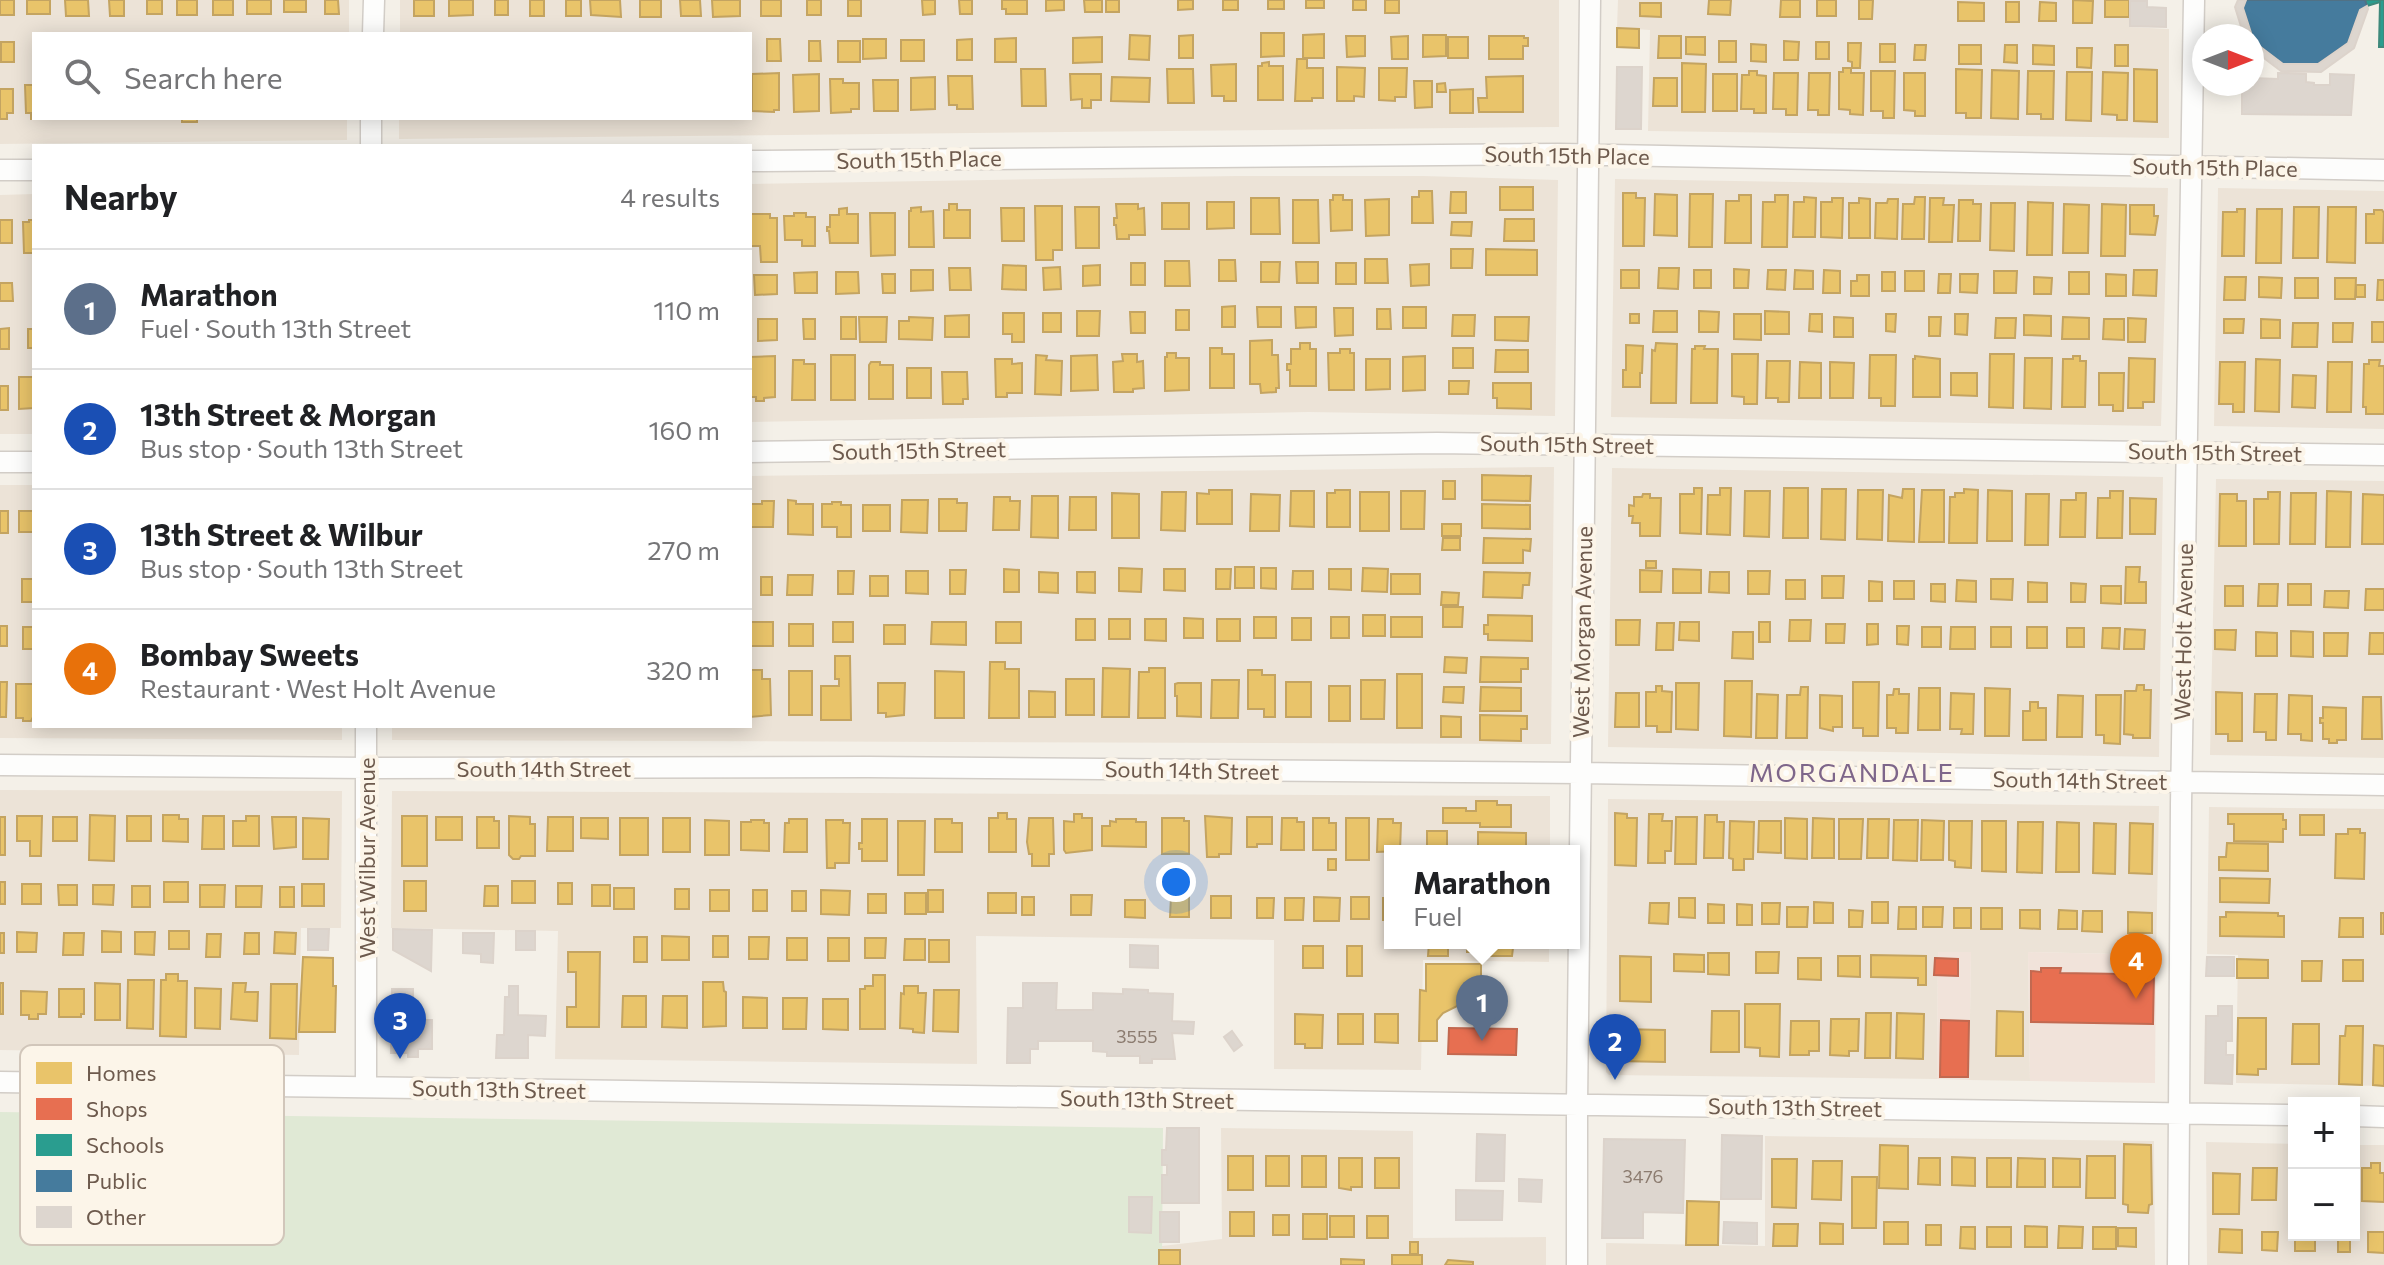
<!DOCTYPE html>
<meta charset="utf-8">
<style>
:root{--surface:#fff;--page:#f2f2f2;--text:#202124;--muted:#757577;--line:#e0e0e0;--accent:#1a73e8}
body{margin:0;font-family:Commissioner,sans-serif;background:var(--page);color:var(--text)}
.controls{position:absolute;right:24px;bottom:24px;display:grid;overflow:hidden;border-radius:0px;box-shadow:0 4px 20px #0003}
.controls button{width:72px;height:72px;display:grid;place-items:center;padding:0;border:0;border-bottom:2px solid var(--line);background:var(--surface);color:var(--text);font:40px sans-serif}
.compass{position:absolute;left:2192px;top:24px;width:72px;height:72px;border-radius:50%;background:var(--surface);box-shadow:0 4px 20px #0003;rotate:90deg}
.you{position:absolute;left:1176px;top:882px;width:28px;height:28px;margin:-20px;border:6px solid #fff;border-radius:50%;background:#1a73e8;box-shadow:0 0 0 12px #1a73e833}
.badge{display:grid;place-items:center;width:52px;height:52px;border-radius:50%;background:var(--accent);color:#fff;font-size:26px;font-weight:700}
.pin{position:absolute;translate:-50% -66px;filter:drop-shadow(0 2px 4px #0008)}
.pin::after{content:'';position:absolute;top:42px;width:28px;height:24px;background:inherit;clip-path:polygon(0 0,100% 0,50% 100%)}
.popup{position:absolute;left:1384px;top:845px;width:196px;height:104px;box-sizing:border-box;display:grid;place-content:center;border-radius:0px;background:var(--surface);filter:drop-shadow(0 2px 6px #0005);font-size:26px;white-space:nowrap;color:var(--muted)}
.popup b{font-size:30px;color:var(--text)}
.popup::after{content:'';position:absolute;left:50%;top:100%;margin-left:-16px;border:16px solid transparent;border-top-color:var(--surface)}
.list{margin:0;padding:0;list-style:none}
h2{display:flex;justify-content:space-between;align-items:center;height:104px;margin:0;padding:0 32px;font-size:34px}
h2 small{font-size:26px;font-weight:400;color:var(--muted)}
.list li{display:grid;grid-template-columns:52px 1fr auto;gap:24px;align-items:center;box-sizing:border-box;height:120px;padding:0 32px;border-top:2px solid var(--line)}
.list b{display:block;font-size:30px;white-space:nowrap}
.list p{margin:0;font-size:26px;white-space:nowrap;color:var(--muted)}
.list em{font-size:26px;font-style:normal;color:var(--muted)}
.icon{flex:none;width:44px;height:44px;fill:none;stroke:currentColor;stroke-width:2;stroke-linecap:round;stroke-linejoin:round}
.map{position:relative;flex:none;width:2384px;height:1265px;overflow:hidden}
.search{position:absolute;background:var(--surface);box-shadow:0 4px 20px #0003;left:32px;top:32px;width:720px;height:88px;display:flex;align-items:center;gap:20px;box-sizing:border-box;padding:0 28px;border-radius:0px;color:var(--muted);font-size:30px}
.panel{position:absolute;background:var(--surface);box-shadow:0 4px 20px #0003;left:32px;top:144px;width:720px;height:584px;border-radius:0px}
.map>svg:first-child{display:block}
.residential{fill:#ece3d7}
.commercial{fill:#f1e3da}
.green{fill:#e0e9d5}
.homes{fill:#e9c46a;stroke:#c4a461;stroke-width:2}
.shops{fill:#e76f51;stroke:#c26950;stroke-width:2}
.schools{fill:#2a9d8f;stroke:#3e897b;stroke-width:2}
.public{fill:#457b9d;stroke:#517185;stroke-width:2}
.building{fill:#ddd6cf;stroke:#dcd3cb;stroke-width:2}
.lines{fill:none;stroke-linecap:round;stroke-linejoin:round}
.minor-casing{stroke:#d2cdc7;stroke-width:23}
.minor{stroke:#fdfdfc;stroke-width:20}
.labels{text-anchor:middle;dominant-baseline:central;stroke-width:8;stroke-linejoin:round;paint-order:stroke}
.number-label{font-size:18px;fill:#8c7c70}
.street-label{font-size:22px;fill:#6d5a4d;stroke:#fcf5e9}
.quarter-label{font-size:26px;letter-spacing:2px;fill:#7e668a;stroke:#fcf5e9}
.key{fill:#fcf5e9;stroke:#d1c6ba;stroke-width:2}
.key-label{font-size:22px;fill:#6d5a4d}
</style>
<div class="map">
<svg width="2384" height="1265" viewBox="0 0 2384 1265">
<rect width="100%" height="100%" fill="#f4f0e8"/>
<path class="residential" d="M 0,0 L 349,0 L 349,34 L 34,34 L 34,118 L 347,118 L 347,140 L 0,144 Z
M 400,0 L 1559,0 L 1559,127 L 399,139 L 399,118 L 750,118 L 750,34 L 400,34 Z
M 1618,0 L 2129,0 L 2129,27 L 2169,29 L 2169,138 L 1648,131 L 1650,30 L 1617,28 Z
M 1236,176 L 1423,176 L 1558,180 L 1555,416 L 1308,412 L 750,422 L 750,184 Z
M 1615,179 L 2168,188 L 2161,426 L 1611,417 Z
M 2218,188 L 2384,191 L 2384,429 L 2214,426 Z
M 34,194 L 34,434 L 0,434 L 0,195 Z
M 1554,467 L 1551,744 L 392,740 L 392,726 L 750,726 L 750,476 Z
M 1612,468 L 2163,477 L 2159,757 L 1608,747 Z
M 2216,479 L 2384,481 L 2384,758 L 2210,755 Z
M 0,485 L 34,485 L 34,726 L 342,726 L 342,740 L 0,738 Z
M 0,790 L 342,791 L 341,928 L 301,928 L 299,1055 L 0,1050 Z
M 392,791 L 1550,796 L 1550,851 L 1390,851 L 1390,943 L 1549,943 L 1549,962 L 1423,960 L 1421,1070 L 1274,1069 L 1274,940 L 976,936 L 977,1064 L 555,1059 L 558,931 L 391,928 Z
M 1608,799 L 2159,806 L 2156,955 L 2028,952 L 2030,1081 L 1969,1080 L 1971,952 L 1938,953 L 1937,1079 L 1609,1075 L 1606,1072 Z
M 2209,807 L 2384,809 L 2384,1086 L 2236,1083 L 2238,955 L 2207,954 Z
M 1221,1128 L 1413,1131 L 1413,1238 L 1546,1237 L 1546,1265 L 1162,1265 L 1162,1246 L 1222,1239 Z
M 1765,1136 L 2154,1141 L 2155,1265 L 1606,1265 L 1606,1243 L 1765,1246 Z
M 2206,1142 L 2294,1144 L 2294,1235 L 2354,1235 L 2354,1145 L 2384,1145 L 2384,1265 L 2207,1265 Z"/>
<path class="commercial" d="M 1938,952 L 1971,952 L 1969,1080 L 1937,1079 Z
M 2028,952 L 2156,955 L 2155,1083 L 2030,1081 Z"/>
<path class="green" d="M 0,1112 L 1163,1128 L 1162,1265 L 0,1265 Z"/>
<path class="homes" d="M 0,0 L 14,0 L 14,15 L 0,15 Z
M 27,0 L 50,0 L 50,14 L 27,14 Z
M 65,0 L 88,0 L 89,16 L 66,16 Z
M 109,0 L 124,0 L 124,16 L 110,16 Z
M 147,0 L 162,0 L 162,14 L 147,14 Z
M 177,0 L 197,0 L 197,15 L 177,15 Z
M 213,0 L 233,0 L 233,15 L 213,15 Z
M 247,0 L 271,0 L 271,14 L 247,14 Z
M 284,0 L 306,0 L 306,12 L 284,12 Z
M 325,0 L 338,0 L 339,14 L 325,14 Z
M 414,0 L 434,0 L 434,16 L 414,16 Z
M 449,0 L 473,0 L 473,15 L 449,16 Z
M 495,0 L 508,0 L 508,15 L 495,15 Z
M 530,0 L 544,0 L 544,16 L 530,16 Z
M 566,0 L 581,0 L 581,16 L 566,16 Z
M 590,0 L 620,0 L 621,17 L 591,15 Z
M 640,0 L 661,0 L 661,17 L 640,17 Z
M 680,0 L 700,0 L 701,16 L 681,16 Z
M 712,0 L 740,0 L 740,16 L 713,17 Z
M 761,0 L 781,0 L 781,16 L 761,16 Z
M 807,0 L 821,0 L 821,15 L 807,15 Z
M 848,0 L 861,0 L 861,16 L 848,16 Z
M 922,0 L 935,0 L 935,14 L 923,15 Z
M 959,0 L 972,0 L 972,14 L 960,14 Z
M 1002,0 L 1027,0 L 1027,14 L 1006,14 L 1006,9 L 1002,9 Z
M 1046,0 L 1064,0 L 1064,10 L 1046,11 Z
M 1084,0 L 1102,0 L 1102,12 L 1085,12 Z
M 1106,0 L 1119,0 L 1119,12 L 1106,12 Z
M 1178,0 L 1193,0 L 1193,9 L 1178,10 Z
M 1223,0 L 1238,0 L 1238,10 L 1223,10 Z
M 1268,0 L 1284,0 L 1284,9 L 1268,9 Z
M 1306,0 L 1324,0 L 1324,8 L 1306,8 Z
M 1353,0 L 1366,0 L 1366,10 L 1353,10 Z
M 1385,0 L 1399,0 L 1399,13 L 1385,13 Z
M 1709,0 L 1731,0 L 1730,15 L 1708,14 Z
M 1781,0 L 1800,0 L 1800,17 L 1780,17 Z
M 1817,0 L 1836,0 L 1836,16 L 1817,16 Z
M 1859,0 L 1873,0 L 1872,19 L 1859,19 Z
M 2073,0 L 2093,1 L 2092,23 L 2073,23 Z
M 2105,0 L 2129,0 L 2129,17 L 2105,17 Z
M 1958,2 L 1984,3 L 1984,21 L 1958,21 Z
M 2006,2 L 2019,2 L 2019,22 L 2006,22 Z
M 2040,2 L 2056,3 L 2056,21 L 2039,21 Z
M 1640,3 L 1661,3 L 1661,17 L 1640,16 Z
M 1617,28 L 1639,29 L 1639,48 L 1617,47 Z
M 1261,33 L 1284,33 L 1284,56 L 1261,57 Z
M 1324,34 L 1324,58 L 1303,58 L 1303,35 Z
M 1130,35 L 1150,36 L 1149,60 L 1129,59 Z
M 1193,35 L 1193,58 L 1179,58 L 1179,36 Z
M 1423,35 L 1446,35 L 1446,56 L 1423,57 Z
M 1346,36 L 1365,36 L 1365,56 L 1347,57 Z
M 1408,36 L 1408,59 L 1392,59 L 1391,37 Z
M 1489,36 L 1524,36 L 1524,38 L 1528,38 L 1528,46 L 1523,46 L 1523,59 L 1489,59 Z
M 1659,36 L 1681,36 L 1681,58 L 1658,58 Z
M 1102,37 L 1102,62 L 1073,63 L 1073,38 Z
M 1448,37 L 1468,37 L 1468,58 L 1448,58 Z
M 1686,37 L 1705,37 L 1705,55 L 1686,54 Z
M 1016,38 L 1016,62 L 995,62 L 995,39 Z
M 767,39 L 780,39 L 781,61 L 767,61 Z
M 863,39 L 886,39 L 886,58 L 863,59 Z
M 972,39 L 972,60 L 957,60 L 957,40 Z
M 901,40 L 924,40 L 924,61 L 901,61 Z
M 809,41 L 820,41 L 821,61 L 809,61 Z
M 838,41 L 860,41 L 860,62 L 838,62 Z
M 1719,41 L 1736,41 L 1736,62 L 1719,62 Z
M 1784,41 L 1799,42 L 1798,60 L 1784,60 Z
M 1,42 L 14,42 L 14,62 L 1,62 Z
M 1816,42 L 1829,42 L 1829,59 L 1816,59 Z
M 1848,43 L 1861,43 L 1860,68 L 1852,68 L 1852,62 L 1848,61 Z
M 1751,44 L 1766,45 L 1766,62 L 1751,61 Z
M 1880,44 L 1895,44 L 1895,62 L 1880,62 Z
M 1915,45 L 1926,45 L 1925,60 L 1914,60 Z
M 1959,45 L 1981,45 L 1981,64 L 1959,64 Z
M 2005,45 L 2017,45 L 2017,63 L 2004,62 Z
M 2033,45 L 2054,46 L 2054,65 L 2033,64 Z
M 2115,45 L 2128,45 L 2128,66 L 2115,66 Z
M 2077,48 L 2092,48 L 2091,68 L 2077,67 Z
M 1297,59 L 1307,59 L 1307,68 L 1323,68 L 1323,98 L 1312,98 L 1312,101 L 1295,101 Z
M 1269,62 L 1269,66 L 1283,66 L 1283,100 L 1258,100 L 1258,66 L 1262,66 L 1262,63 Z
M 1682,63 L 1706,64 L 1705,112 L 1682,112 Z
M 1236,64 L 1236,101 L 1224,101 L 1224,96 L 1212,96 L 1211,65 Z
M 1337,67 L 1365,68 L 1364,97 L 1354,96 L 1354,101 L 1337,101 Z
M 1379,68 L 1407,68 L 1406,97 L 1395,97 L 1395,101 L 1379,100 Z
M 1843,68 L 1851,68 L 1851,73 L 1864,73 L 1863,115 L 1850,114 L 1850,110 L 1839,109 L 1839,72 L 1843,72 Z
M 1021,69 L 1045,69 L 1046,106 L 1022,106 Z
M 1167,69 L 1193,69 L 1194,103 L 1168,103 Z
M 1956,69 L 1982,70 L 1981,118 L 1966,118 L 1966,113 L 1956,113 Z
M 2134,69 L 2157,70 L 2157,122 L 2134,121 Z
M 1992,70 L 2019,71 L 2018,119 L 1991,118 Z
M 1749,71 L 1757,71 L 1757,75 L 1766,76 L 1766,113 L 1754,113 L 1754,109 L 1741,109 L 1742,75 L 1749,75 Z
M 1871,71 L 1895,71 L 1894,118 L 1883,118 L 1883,111 L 1871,111 Z
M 2028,71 L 2054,71 L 2053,119 L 2041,119 L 2041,114 L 2027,114 Z
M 2067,72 L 2092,72 L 2091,121 L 2066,120 Z
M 2103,72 L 2128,73 L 2127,120 L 2117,120 L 2117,115 L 2102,114 Z
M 779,73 L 779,110 L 774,110 L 774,112 L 752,111 L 752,74 Z
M 1774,73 L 1798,73 L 1797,115 L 1786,115 L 1786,109 L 1773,109 Z
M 1809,73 L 1830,73 L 1829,115 L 1818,115 L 1818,110 L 1808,110 Z
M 1904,73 L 1925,73 L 1925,116 L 1915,116 L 1915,111 L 1904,110 Z
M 819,74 L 819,111 L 794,112 L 793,75 Z
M 1070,74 L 1101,74 L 1101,100 L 1091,100 L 1091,108 L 1082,108 L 1082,99 L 1071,100 Z
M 1713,74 L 1737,74 L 1737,111 L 1713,111 Z
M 948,76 L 972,76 L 973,109 L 957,109 L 957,105 L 949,105 Z
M 1523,76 L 1523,112 L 1479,112 L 1478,98 L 1487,98 L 1486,77 Z
M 935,77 L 935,109 L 911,110 L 911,78 Z
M 1112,77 L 1150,78 L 1149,102 L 1111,101 Z
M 1654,78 L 1677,78 L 1677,106 L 1653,106 Z
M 830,79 L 843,79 L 843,83 L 859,83 L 859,109 L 851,109 L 851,112 L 831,113 Z
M 873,80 L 898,80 L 898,111 L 874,111 Z
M 1414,81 L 1432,81 L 1432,107 L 1415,108 Z
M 1445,83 L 1446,92 L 1437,92 L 1437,84 Z
M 25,85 L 34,85 L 34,118 L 49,119 L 31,119 L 31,113 L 26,113 Z
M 0,89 L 13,89 L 13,113 L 7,113 L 7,119 L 0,119 Z
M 1473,89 L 1473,113 L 1450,113 L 1450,90 Z
M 182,118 L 197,118 L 197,122 L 182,122 Z
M 1500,187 L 1533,187 L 1533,210 L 1500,210 Z
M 1419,191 L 1432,191 L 1433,223 L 1412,223 L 1412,197 L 1419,197 Z
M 1451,192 L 1466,192 L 1466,213 L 1450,213 Z
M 1623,193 L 1636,193 L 1636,198 L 1645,198 L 1644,246 L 1623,246 Z
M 1655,194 L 1677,195 L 1677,236 L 1654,235 Z
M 1690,194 L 1713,194 L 1712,247 L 1689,247 Z
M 1333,195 L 1343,195 L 1343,200 L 1352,200 L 1352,230 L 1331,231 L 1330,200 L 1333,200 Z
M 1739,195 L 1751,195 L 1751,243 L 1725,243 L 1726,201 L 1739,201 Z
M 1775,195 L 1788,195 L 1787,247 L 1762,247 L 1763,202 L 1775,202 Z
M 1804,197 L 1816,198 L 1815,237 L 1793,237 L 1794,202 L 1804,202 Z
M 1915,197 L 1925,197 L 1924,239 L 1902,239 L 1903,204 L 1914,204 Z
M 1251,198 L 1279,198 L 1280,234 L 1251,234 Z
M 1832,198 L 1843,198 L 1842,238 L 1821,237 L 1821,202 L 1832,202 Z
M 1859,198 L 1870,199 L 1870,238 L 1849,238 L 1849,203 L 1859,203 Z
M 1930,198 L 1944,198 L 1943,205 L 1954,205 L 1952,242 L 1929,242 Z
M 1389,199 L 1389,235 L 1366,236 L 1365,200 Z
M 1888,199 L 1898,199 L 1897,239 L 1875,238 L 1876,203 L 1887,203 Z
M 1293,200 L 1318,200 L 1319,243 L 1293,243 Z
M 1959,200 L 1973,200 L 1973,204 L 1981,204 L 1980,241 L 1958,241 Z
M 1207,202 L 1234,202 L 1234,228 L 1207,229 Z
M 2028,202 L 2053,203 L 2052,255 L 2027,255 Z
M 1162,203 L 1189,203 L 1189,229 L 1162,229 Z
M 1991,203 L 2015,203 L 2014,251 L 1990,250 Z
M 949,204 L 957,204 L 957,210 L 970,210 L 970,238 L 944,238 L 944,210 L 949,210 Z
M 1116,204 L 1138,204 L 1138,209 L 1144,208 L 1145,235 L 1129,235 L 1129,239 L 1117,239 L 1116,225 L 1114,225 L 1114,218 L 1117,218 Z
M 2064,204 L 2089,205 L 2088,253 L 2063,253 Z
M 2102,204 L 2126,205 L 2125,256 L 2101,256 Z
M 2130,205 L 2154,205 L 2154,216 L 2158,216 L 2155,235 L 2130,234 Z
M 1035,206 L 1062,206 L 1062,250 L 1053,250 L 1053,260 L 1036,260 Z
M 921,207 L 921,212 L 933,211 L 934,247 L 909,247 L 909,211 L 911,211 L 911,208 Z
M 1075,207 L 1099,207 L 1099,248 L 1076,248 Z
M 2294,207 L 2319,207 L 2318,258 L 2293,258 Z
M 2328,207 L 2356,207 L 2355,263 L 2327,262 Z
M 847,208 L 847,214 L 858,214 L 858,243 L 830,243 L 829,231 L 827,231 L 827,227 L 830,227 L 830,215 L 839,215 L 839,209 Z
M 1001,208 L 1024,208 L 1024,241 L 1002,241 Z
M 2237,209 L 2245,209 L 2244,256 L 2222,256 L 2223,212 L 2237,212 Z
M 2257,209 L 2282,209 L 2281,263 L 2256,263 Z
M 2374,210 L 2382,210 L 2384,213 L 2383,243 L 2366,243 L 2366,214 L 2374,214 Z
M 794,213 L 806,213 L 806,217 L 815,217 L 815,246 L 802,246 L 802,240 L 785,240 L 784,216 L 794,216 Z
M 870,213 L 895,213 L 895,255 L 871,256 Z
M 750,214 L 770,214 L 770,218 L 777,218 L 777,262 L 761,262 L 760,246 L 750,246 Z
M 1505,219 L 1534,219 L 1534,241 L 1504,241 Z
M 0,220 L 12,220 L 12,243 L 0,243 Z
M 29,220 L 34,220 L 34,253 L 24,253 L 23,222 L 29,222 Z
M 1452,222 L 1472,222 L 1471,236 L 1451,235 Z
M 1451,249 L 1473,249 L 1472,268 L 1451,268 Z
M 1486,249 L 1537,250 L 1537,275 L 1486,275 Z
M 1365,259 L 1387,259 L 1388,283 L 1365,283 Z
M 1219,260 L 1235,260 L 1236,281 L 1219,281 Z
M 1165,261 L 1189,261 L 1190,286 L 1165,286 Z
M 1261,262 L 1280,262 L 1279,282 L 1261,282 Z
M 1296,262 L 1318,262 L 1318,283 L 1297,283 Z
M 1131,263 L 1145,263 L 1145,285 L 1131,285 Z
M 1336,263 L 1356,263 L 1356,284 L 1336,284 Z
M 1429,264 L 1429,285 L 1411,286 L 1410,265 Z
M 1003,265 L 1026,266 L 1026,290 L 1002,289 Z
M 1100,265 L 1100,285 L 1083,286 L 1083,266 Z
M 1060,267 L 1061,289 L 1044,290 L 1043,268 Z
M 949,268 L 970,268 L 971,290 L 950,290 Z
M 1659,268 L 1679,268 L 1678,289 L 1658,288 Z
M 1734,269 L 1749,270 L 1748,288 L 1734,288 Z
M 911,270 L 933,270 L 933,290 L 911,291 Z
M 1621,270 L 1639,270 L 1639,288 L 1621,288 Z
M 1694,270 L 1711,270 L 1711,288 L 1694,288 Z
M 1768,270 L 1786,270 L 1785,290 L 1767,289 Z
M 1795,270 L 1813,271 L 1813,289 L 1794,289 Z
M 1824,270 L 1840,271 L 1840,293 L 1823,293 Z
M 2134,270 L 2157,270 L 2156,296 L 2133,295 Z
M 1905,271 L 1924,271 L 1924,291 L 1905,291 Z
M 1994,271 L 2017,271 L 2016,293 L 1994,293 Z
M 817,272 L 817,293 L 795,293 L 794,273 Z
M 836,272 L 858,272 L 859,293 L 836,294 Z
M 1882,272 L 1895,272 L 1895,291 L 1882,291 Z
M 2069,272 L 2089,272 L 2089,294 L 2069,294 Z
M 882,274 L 895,274 L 895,293 L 883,293 Z
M 1939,274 L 1951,274 L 1950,293 L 1938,293 Z
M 1960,274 L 1978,274 L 1977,293 L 1960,292 Z
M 2106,274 L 2126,275 L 2126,296 L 2106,296 Z
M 754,275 L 777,275 L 777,294 L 755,295 Z
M 1857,275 L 1869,275 L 1869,296 L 1851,296 L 1851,281 L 1857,281 Z
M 2034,277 L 2052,278 L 2051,294 L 2034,294 Z
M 2225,277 L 2246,277 L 2245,300 L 2224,300 Z
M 2259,277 L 2282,278 L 2281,298 L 2259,297 Z
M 2295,278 L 2318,278 L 2318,298 L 2295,298 Z
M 2335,278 L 2356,278 L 2355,299 L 2335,299 Z
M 2378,280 L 2384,280 L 2384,300 L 2377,300 Z
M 0,283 L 12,283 L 13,301 L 0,301 Z
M 2356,285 L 2365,285 L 2365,297 L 2356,297 Z
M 1235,306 L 1235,327 L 1222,327 L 1222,307 Z
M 1257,307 L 1281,307 L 1281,327 L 1258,327 Z
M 1295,307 L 1316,307 L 1316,327 L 1296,328 Z
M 1403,307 L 1426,307 L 1426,328 L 1403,328 Z
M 1334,308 L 1353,308 L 1353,335 L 1335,336 Z
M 1377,309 L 1390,309 L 1391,329 L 1377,329 Z
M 1176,310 L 1189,310 L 1189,330 L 1176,330 Z
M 1077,311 L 1100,311 L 1099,336 L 1077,336 Z
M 1654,311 L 1677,311 L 1677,332 L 1653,332 Z
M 1699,311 L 1719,312 L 1718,332 L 1699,332 Z
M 1765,311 L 1789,312 L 1789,334 L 1765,334 Z
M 1130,312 L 1145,312 L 1145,333 L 1131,333 Z
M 1003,313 L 1024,313 L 1024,342 L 1012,342 L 1012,334 L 1003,334 Z
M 1043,313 L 1061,313 L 1061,332 L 1043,332 Z
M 1630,314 L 1639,314 L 1639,323 L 1630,323 Z
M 1734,314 L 1761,314 L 1761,340 L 1734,339 Z
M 1810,314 L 1822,314 L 1822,332 L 1809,331 Z
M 1886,314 L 1896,314 L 1895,332 L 1886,331 Z
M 1955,314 L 1968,314 L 1967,335 L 1955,334 Z
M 969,315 L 969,337 L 945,337 L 945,316 Z
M 1453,315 L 1475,315 L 1474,336 L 1452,336 Z
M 2024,315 L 2051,316 L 2051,336 L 2024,335 Z
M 841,317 L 856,317 L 856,339 L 841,339 Z
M 859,317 L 887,317 L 886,342 L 860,342 Z
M 909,317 L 933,318 L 932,340 L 899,339 L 899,321 L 909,321 Z
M 1495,317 L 1529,317 L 1528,341 L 1495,340 Z
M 1834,317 L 1853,318 L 1853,337 L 1834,337 Z
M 1929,317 L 1941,317 L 1940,336 L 1929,336 Z
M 2063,317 L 2089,318 L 2089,339 L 2062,339 Z
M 1996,318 L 2016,318 L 2015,338 L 1995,338 Z
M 2128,318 L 2146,319 L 2145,342 L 2128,342 Z
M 758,319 L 777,319 L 777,340 L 758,341 Z
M 803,319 L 815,319 L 815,339 L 804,339 Z
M 2104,319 L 2124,319 L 2124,340 L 2103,339 Z
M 2224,319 L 2244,319 L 2243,333 L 2224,333 Z
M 2261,319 L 2280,320 L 2280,338 L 2261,338 Z
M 2372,322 L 2384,322 L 2384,342 L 2372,342 Z
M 2293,323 L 2318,323 L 2317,347 L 2292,347 Z
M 2333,323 L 2353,323 L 2352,342 L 2333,342 Z
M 9,328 L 9,349 L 0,349 L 0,329 Z
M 28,329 L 34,329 L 34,348 L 28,348 Z
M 1272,340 L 1272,355 L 1278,355 L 1279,388 L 1276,388 L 1276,392 L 1261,393 L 1260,384 L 1250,384 L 1250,341 Z
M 1300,343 L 1310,343 L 1310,349 L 1316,349 L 1316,386 L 1290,386 L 1290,370 L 1287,370 L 1287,364 L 1291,364 L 1291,349 L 1300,349 Z
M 1656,343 L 1677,344 L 1676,403 L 1651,403 L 1652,350 L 1655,351 Z
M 1626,345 L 1643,346 L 1642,373 L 1640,373 L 1640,387 L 1623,387 L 1623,370 L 1626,370 Z
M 1695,346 L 1705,346 L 1704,349 L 1718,349 L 1717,403 L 1691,403 L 1692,349 L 1695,349 Z
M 1210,348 L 1222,348 L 1222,354 L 1234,354 L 1234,388 L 1210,388 Z
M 1453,348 L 1473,348 L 1473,368 L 1453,368 Z
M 1340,349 L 1350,349 L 1350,353 L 1354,353 L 1354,390 L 1329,390 L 1328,353 L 1340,353 Z
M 1496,350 L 1528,350 L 1528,372 L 1495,372 Z
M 1167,353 L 1176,353 L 1176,358 L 1189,358 L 1189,390 L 1165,391 L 1165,357 L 1167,357 Z
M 1122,354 L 1137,354 L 1137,362 L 1143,361 L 1144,388 L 1133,389 L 1133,392 L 1114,392 L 1113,362 L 1123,361 Z
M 1732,354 L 1758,354 L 1757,404 L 1744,404 L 1744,397 L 1732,396 Z
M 1990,354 L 2014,354 L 2013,408 L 1989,407 Z
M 831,355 L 855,355 L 855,400 L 831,400 Z
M 1036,355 L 1047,356 L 1046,360 L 1062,361 L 1061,395 L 1035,394 Z
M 1097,355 L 1098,390 L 1071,391 L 1071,356 Z
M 1870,355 L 1896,355 L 1895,406 L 1881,406 L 1881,398 L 1869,398 Z
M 775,356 L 775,397 L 764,398 L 764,401 L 756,401 L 756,397 L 750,397 L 750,357 Z
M 1425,356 L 1425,390 L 1403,391 L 1403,357 Z
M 1915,356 L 1940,359 L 1940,397 L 1913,397 L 1913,359 L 1915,359 Z
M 2073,356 L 2080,356 L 2080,361 L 2086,361 L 2085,407 L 2062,407 L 2063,359 L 2073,359 Z
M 2025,358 L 2052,358 L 2051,409 L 2024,408 Z
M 2129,358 L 2155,359 L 2154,402 L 2143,402 L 2143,408 L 2128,408 Z
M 995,359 L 1012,359 L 1012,364 L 1022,363 L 1022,393 L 1007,393 L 1007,397 L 996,397 Z
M 1366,359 L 1390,359 L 1390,389 L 1366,390 Z
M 2256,359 L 2280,360 L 2279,412 L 2255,411 Z
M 793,360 L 804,360 L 804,364 L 815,364 L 815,400 L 792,400 Z
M 2369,360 L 2380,360 L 2379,366 L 2384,366 L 2384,414 L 2366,414 L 2366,407 L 2363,407 L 2364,364 L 2369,364 Z
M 1767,361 L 1790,361 L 1789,402 L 1778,402 L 1778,398 L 1766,398 Z
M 871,362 L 880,362 L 880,365 L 893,365 L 893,399 L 869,399 L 869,365 Z
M 1800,362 L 1821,363 L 1821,398 L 1799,398 Z
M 1830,362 L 1854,363 L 1853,398 L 1830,398 Z
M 2220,362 L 2245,362 L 2244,412 L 2233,412 L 2233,404 L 2219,404 Z
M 2328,362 L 2352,362 L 2351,412 L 2327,412 Z
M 907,368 L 931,368 L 931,398 L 907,398 Z
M 942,372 L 967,372 L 968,399 L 963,399 L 963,404 L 943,404 Z
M 1951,373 L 1977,373 L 1977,396 L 1951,395 Z
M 2099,373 L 2124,373 L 2123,411 L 2113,411 L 2113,405 L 2099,405 Z
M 2293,375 L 2316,376 L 2315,408 L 2292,407 Z
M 19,377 L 34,377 L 34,408 L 19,409 Z
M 1449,381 L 1469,381 L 1468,394 L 1449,394 Z
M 1493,383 L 1531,383 L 1531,409 L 1497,408 L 1497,398 L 1493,398 Z
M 0,386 L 8,386 L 8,410 L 0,410 Z
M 1482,475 L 1531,476 L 1530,501 L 1482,500 Z
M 1443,481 L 1455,481 L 1455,499 L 1443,499 Z
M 1694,488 L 1702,488 L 1701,534 L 1680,533 L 1680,494 L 1694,494 Z
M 1720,488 L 1731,488 L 1730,535 L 1707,534 L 1708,495 L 1720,495 Z
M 1784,488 L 1808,488 L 1808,538 L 1783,538 Z
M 1822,489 L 1846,489 L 1845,540 L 1821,539 Z
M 1903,489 L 1914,489 L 1914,542 L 1888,541 L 1889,495 L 1902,498 Z
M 1964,489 L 1978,490 L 1977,543 L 1949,543 L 1950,497 L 1955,497 L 1955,493 L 1964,493 Z
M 1209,490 L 1232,490 L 1232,524 L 1197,524 L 1197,493 L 1209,494 Z
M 1335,490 L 1350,490 L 1350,527 L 1327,527 L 1327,493 L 1335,493 Z
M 1858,490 L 1883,490 L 1882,540 L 1857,539 Z
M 1922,490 L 1944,490 L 1944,542 L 1919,542 Z
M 1988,490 L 2012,491 L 2012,541 L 1987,541 Z
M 1291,491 L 1314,491 L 1314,527 L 1290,526 Z
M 1401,491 L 1425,491 L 1424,529 L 1401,529 Z
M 1745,491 L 1770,491 L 1769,537 L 1744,536 Z
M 2110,491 L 2123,491 L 2122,538 L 2097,538 L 2098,498 L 2110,498 Z
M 2327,491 L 2351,492 L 2350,547 L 2326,547 Z
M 1162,492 L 1186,492 L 1185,531 L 1161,530 Z
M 1360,492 L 1389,492 L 1389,531 L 1360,531 Z
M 2268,492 L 2280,492 L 2279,544 L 2254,544 L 2254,499 L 2268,499 Z
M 1112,493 L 1139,494 L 1139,538 L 1112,538 Z
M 2076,493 L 2086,493 L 2085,537 L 2060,537 L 2061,500 L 2076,500 Z
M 2291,493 L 2316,493 L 2315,544 L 2290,544 Z
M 1251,494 L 1280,495 L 1279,531 L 1250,531 Z
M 1643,494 L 1650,494 L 1650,498 L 1661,498 L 1660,536 L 1640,536 L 1640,523 L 1632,523 L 1633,516 L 1629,516 L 1629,505 L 1634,506 L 1634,497 L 1642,497 Z
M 2026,494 L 2049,494 L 2048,545 L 2025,545 Z
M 2220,494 L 2237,494 L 2237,501 L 2246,501 L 2246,546 L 2219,546 Z
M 2363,494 L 2384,495 L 2384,544 L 2362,544 Z
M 1032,496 L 1058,496 L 1058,538 L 1031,537 Z
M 994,497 L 1010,497 L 1010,501 L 1020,501 L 1019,530 L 993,530 Z
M 1070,497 L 1096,497 L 1096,530 L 1069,530 Z
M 2130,498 L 2156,499 L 2155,534 L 2130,534 Z
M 939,499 L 957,499 L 957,503 L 967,503 L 966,531 L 939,531 Z
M 788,500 L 796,501 L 796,504 L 813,504 L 813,535 L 788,534 Z
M 902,500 L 928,500 L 927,533 L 901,532 Z
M 762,501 L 774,501 L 773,527 L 750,527 L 750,504 L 762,504 Z
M 832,502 L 841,502 L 841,505 L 851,505 L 851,537 L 837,537 L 837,527 L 822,527 L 822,504 L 832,504 Z
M 1482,504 L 1530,505 L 1530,529 L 1482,528 Z
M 863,505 L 890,505 L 890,531 L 863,531 Z
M 0,511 L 8,511 L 8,533 L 0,533 Z
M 19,511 L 34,511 L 34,532 L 19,532 Z
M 1442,524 L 1461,524 L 1461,536 L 1442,536 Z
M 1443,538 L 1460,538 L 1460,550 L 1442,550 Z
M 1484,538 L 1531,539 L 1530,551 L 1523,550 L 1523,563 L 1483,563 Z
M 1646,561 L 1656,561 L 1656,568 L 1646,568 Z
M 1235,567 L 1254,567 L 1254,588 L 1235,588 Z
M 2126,567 L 2140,567 L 2139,582 L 2146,582 L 2146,603 L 2125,603 Z
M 1119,568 L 1142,569 L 1141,592 L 1119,591 Z
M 1261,568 L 1276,568 L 1276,589 L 1261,588 Z
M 1363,568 L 1388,569 L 1387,592 L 1362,591 Z
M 1004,569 L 1019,570 L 1019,592 L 1004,592 Z
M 1164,569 L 1185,569 L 1185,591 L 1164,590 Z
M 1216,569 L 1231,569 L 1230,589 L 1216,589 Z
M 1329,569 L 1351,569 L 1351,590 L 1329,589 Z
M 1673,569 L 1701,570 L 1701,593 L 1673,593 Z
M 950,570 L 966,570 L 965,594 L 950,594 Z
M 1640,570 L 1662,571 L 1661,592 L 1640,592 Z
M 838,571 L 854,571 L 853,594 L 838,594 Z
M 906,571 L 928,571 L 928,594 L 906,593 Z
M 1293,571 L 1313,571 L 1313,589 L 1292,589 Z
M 1748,571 L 1770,571 L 1769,594 L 1748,594 Z
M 1039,572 L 1058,573 L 1058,593 L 1039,592 Z
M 1077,572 L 1095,572 L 1095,593 L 1077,592 Z
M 1484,572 L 1530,573 L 1529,585 L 1523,585 L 1522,598 L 1483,597 Z
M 1710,572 L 1729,572 L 1729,593 L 1709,592 Z
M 1391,574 L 1420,574 L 1420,594 L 1391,594 Z
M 788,575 L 813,575 L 812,595 L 787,595 Z
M 870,576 L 888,576 L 888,596 L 870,596 Z
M 1822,576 L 1844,576 L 1843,598 L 1822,598 Z
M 761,577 L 772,577 L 772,595 L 761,595 Z
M 22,579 L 34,579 L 34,602 L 22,602 Z
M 1991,579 L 2013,579 L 2012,600 L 1991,599 Z
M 1786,580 L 1805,580 L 1805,599 L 1786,599 Z
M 1957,580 L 1976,581 L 1976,602 L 1956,601 Z
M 1869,581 L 1882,582 L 1882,601 L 1869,601 Z
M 1894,581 L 1914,581 L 1914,599 L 1894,599 Z
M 2028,582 L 2047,583 L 2047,602 L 2028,602 Z
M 2071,583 L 2086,584 L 2085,602 L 2071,602 Z
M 1931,584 L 1945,584 L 1945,602 L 1931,601 Z
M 2259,584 L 2278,584 L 2277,606 L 2258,606 Z
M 2288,584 L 2311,584 L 2311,605 L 2288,605 Z
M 2101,586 L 2121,586 L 2121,604 L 2101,603 Z
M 2225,586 L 2243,586 L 2243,606 L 2225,606 Z
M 2366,589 L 2384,589 L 2384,610 L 2365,610 Z
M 2325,591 L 2349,591 L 2348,608 L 2324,607 Z
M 1442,592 L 1459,593 L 1458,605 L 1441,605 Z
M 1443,607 L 1463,607 L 1462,627 L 1443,627 Z
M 1363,615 L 1385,615 L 1385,636 L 1363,636 Z
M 1488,615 L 1532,616 L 1532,641 L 1488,640 L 1488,634 L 1484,634 L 1484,625 L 1488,625 Z
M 1254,617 L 1276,617 L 1276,638 L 1254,638 Z
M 1331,617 L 1349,617 L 1349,638 L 1331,638 Z
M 1391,617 L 1422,617 L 1422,637 L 1391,637 Z
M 1184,618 L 1203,619 L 1203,638 L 1184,638 Z
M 1292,618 L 1311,618 L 1311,640 L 1292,640 Z
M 1076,619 L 1095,619 L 1095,640 L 1076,640 Z
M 1109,619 L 1130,619 L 1130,639 L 1109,639 Z
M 1145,619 L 1166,619 L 1166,641 L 1145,640 Z
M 1217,619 L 1240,619 L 1240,641 L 1217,641 Z
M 1616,620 L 1640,620 L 1639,645 L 1616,645 Z
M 1790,620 L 1811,620 L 1810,641 L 1789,641 Z
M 750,622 L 773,622 L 773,646 L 750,646 Z
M 833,622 L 853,622 L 853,642 L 833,642 Z
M 932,622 L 966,622 L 966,645 L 931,644 Z
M 996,622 L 1021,622 L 1021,643 L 996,643 Z
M 1680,622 L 1699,622 L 1699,641 L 1679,640 Z
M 1759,622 L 1770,622 L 1770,642 L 1759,642 Z
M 1657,623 L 1674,623 L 1673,650 L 1656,650 Z
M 789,624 L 813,624 L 813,646 L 789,646 Z
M 1826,624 L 1845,624 L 1844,643 L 1826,643 Z
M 1867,624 L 1878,624 L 1878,644 L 1867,645 Z
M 884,625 L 905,625 L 905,644 L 884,644 Z
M 0,626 L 7,626 L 7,646 L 0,646 Z
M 1897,626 L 1909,626 L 1908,645 L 1897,644 Z
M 23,627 L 34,627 L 34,649 L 23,649 Z
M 1922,627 L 1941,627 L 1941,647 L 1922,647 Z
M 1951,627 L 1975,627 L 1975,649 L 1950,649 Z
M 1991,627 L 2011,627 L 2011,647 L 1991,647 Z
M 2027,627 L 2047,627 L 2047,648 L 2027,648 Z
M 2067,628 L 2084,628 L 2084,647 L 2067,647 Z
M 2103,628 L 2120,628 L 2119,649 L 2102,648 Z
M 2125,629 L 2145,630 L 2144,649 L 2124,649 Z
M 2215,630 L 2236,630 L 2235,650 L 2215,649 Z
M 2291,631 L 2313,632 L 2313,657 L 2291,656 Z
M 1733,632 L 1753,632 L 1753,659 L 1732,658 Z
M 2256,632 L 2277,633 L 2277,656 L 2256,656 Z
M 2324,633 L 2348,633 L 2347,656 L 2324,656 Z
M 2370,633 L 2384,633 L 2384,654 L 2369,654 Z
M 835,656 L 850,656 L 851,720 L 821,720 L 821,686 L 839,686 L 839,679 L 835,679 Z
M 1445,657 L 1467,658 L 1466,673 L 1444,672 Z
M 1481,657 L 1528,658 L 1528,669 L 1521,669 L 1521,682 L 1480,682 Z
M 990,662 L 1005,662 L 1005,669 L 1019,669 L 1019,718 L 989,718 Z
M 1103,668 L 1130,669 L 1129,717 L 1102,717 Z
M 1149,668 L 1165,668 L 1165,718 L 1138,718 L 1139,672 L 1149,672 Z
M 750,670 L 762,670 L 762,679 L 770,679 L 771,715 L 750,717 Z
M 1248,670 L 1262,670 L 1262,675 L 1275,675 L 1275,717 L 1264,717 L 1264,709 L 1248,709 Z
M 789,671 L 812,671 L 812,715 L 789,715 Z
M 935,671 L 964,672 L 964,718 L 935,718 Z
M 1397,674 L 1422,674 L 1422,728 L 1397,728 Z
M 1066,679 L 1094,679 L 1094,715 L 1066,715 Z
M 1212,680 L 1239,680 L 1238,718 L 1211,718 Z
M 1361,680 L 1385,680 L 1384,719 L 1361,719 Z
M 1725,681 L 1752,681 L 1751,737 L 1724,736 Z
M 0,682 L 7,682 L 6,717 L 0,717 Z
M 1286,682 L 1311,682 L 1311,717 L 1286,717 Z
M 1853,682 L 1879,682 L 1878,736 L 1863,736 L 1863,728 L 1853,728 Z
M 878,683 L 905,683 L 904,715 L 886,717 L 886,713 L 878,713 Z
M 1178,683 L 1201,683 L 1201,717 L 1177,716 L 1177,696 L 1175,696 L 1175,684 Z
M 1676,683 L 1699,683 L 1698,730 L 1676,729 Z
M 16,684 L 34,684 L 34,715 L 31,721 L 23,721 L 23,718 L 16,718 Z
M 2137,685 L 2144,685 L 2144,690 L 2151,690 L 2150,738 L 2133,738 L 2133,735 L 2124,734 L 2125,691 L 2136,691 Z
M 1329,686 L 1350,686 L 1350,721 L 1329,721 Z
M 1656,686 L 1662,686 L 1662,691 L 1672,692 L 1671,732 L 1657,732 L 1657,726 L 1646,726 L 1646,692 L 1656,692 Z
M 1444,687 L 1464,687 L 1463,703 L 1443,702 Z
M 1481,687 L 1521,688 L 1521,711 L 1480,711 Z
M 1801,687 L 1808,687 L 1807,738 L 1786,738 L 1787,695 L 1800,695 Z
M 1919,688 L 1940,688 L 1940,730 L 1918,730 Z
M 1985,688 L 2010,689 L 2009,736 L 1985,736 Z
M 1894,689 L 1899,689 L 1899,694 L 1909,694 L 1908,733 L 1896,733 L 1896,728 L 1887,728 L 1887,695 L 1893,695 Z
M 1029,691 L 1055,692 L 1055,717 L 1029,717 Z
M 2216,692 L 2242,693 L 2242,741 L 2228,741 L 2228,734 L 2216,734 Z
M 1616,693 L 1639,693 L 1639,727 L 1615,727 Z
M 1951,693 L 1974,694 L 1973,734 L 1961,734 L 1962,729 L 1950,729 Z
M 1757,694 L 1778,695 L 1777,738 L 1756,738 Z
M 2255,694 L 2277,694 L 2276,740 L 2266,740 L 2266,732 L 2254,732 Z
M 1820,695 L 1842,696 L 1842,727 L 1833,727 L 1833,731 L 1820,728 Z
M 2058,695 L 2083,696 L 2082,737 L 2057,737 Z
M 2096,695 L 2121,695 L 2120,744 L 2104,743 L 2104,735 L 2096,735 Z
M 2289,695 L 2312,696 L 2312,741 L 2301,740 L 2301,734 L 2288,734 Z
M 2363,697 L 2381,697 L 2382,739 L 2362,739 Z
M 2030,702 L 2038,702 L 2038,708 L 2046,708 L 2046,740 L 2023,740 L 2023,711 L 2030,711 Z
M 2323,707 L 2346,708 L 2346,740 L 2337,740 L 2337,743 L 2329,743 L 2329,739 L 2323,739 L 2323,723 L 2320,723 L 2320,718 L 2323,718 Z
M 1480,715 L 1527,716 L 1527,729 L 1521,729 L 1521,741 L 1480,740 Z
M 1441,716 L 1461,717 L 1461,737 L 1441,737 Z
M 1476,801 L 1497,801 L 1497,805 L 1511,805 L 1511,827 L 1480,827 L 1480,823 L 1443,823 L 1443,808 L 1466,808 L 1466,811 L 1476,811 Z
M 998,813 L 1007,813 L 1007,819 L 1016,819 L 1016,852 L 989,852 L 989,818 L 998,818 Z
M 1615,813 L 1627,814 L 1627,818 L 1637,818 L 1636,866 L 1615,865 Z
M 1074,814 L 1082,814 L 1082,818 L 1092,818 L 1092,850 L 1066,853 L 1064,850 L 1064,821 L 1074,822 Z
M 1649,814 L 1663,814 L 1662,821 L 1672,821 L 1671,851 L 1665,851 L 1665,863 L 1648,863 Z
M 2228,814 L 2283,814 L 2283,820 L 2286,820 L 2286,829 L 2283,829 L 2283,842 L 2234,841 L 2234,824 L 2228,824 Z
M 90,815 L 115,816 L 114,861 L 89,860 Z
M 163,815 L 179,815 L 179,819 L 188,819 L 188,842 L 163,841 Z
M 1705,815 L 1717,815 L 1717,822 L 1724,822 L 1723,858 L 1704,858 Z
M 2300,815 L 2324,815 L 2324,835 L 2300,835 Z
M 17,816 L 42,816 L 41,856 L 30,856 L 30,841 L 17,841 Z
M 127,816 L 151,816 L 151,841 L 127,841 Z
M 203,816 L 224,816 L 224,849 L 202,849 Z
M 246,816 L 259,816 L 259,846 L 233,846 L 233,821 L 246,821 Z
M 402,816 L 427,816 L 427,866 L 402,866 Z
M 509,816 L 530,817 L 530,824 L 535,824 L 535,856 L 521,856 L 519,859 L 513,859 L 509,855 Z
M 1205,816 L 1232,818 L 1231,854 L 1219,854 L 1219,857 L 1207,857 Z
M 0,817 L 5,817 L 5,855 L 0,855 Z
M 53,817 L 77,817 L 77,841 L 53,841 Z
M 272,817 L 296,817 L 296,847 L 274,849 Z
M 436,817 L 462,817 L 462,840 L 436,840 Z
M 477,817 L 494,817 L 494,821 L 499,821 L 499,848 L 477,848 Z
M 548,817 L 573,817 L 573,851 L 547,851 Z
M 1247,817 L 1272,817 L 1272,844 L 1257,844 L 1257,847 L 1247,847 Z
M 1676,817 L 1697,817 L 1696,864 L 1675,864 Z
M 303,818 L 329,819 L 328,859 L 303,859 Z
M 581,818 L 608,818 L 608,839 L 581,838 Z
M 620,818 L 648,818 L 648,855 L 620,855 Z
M 663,818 L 690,818 L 690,852 L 663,852 Z
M 1029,818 L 1053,818 L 1054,854 L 1049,854 L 1049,866 L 1032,866 L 1032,854 L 1029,854 L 1027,842 Z
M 1162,818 L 1184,818 L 1184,821 L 1189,821 L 1189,854 L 1162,854 Z
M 1282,818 L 1297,818 L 1297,822 L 1304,822 L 1304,850 L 1281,850 Z
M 1313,818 L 1329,818 L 1329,823 L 1336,823 L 1336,850 L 1313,850 Z
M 1346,818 L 1369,818 L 1369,860 L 1346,860 Z
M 1785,818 L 1807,819 L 1807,859 L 1785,858 Z
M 1813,818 L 1834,819 L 1834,858 L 1812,858 Z
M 789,819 L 807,819 L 807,852 L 784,852 L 785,823 L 789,823 Z
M 862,819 L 887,819 L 887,861 L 862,861 L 862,849 L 859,849 L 859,843 L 862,843 Z
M 935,819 L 952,819 L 952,823 L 962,823 L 962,852 L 935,852 Z
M 1116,819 L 1136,819 L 1136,822 L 1146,822 L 1146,847 L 1102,846 L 1102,826 L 1110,826 L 1110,821 L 1116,822 Z
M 1378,819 L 1393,819 L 1393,823 L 1401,823 L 1400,851 L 1377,852 Z
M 1839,819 L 1863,819 L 1861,859 L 1839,859 Z
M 1868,819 L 1889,819 L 1888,858 L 1867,858 Z
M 705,820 L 729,821 L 729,855 L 705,855 Z
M 751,820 L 764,820 L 764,823 L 769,823 L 769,851 L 741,850 L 741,822 L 751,822 Z
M 826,820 L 843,820 L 843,823 L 850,823 L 849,863 L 835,863 L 835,868 L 827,868 Z
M 1894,820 L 1918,820 L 1917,861 L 1893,860 Z
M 1922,820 L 1944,821 L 1943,860 L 1921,860 Z
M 898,821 L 925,821 L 924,875 L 898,875 Z
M 1730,821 L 1754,822 L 1753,859 L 1744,859 L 1744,870 L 1733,870 L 1733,859 L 1729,858 Z
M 1759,821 L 1781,821 L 1781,853 L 1758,852 Z
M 1949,821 L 1972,821 L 1971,868 L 1955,867 L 1955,861 L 1949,860 Z
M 1982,821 L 2006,821 L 2006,872 L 1982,871 Z
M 2018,822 L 2043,822 L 2042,873 L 2017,872 Z
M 2057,822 L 2079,823 L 2079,872 L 2056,872 Z
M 2094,823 L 2116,824 L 2115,874 L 2093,873 Z
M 2130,823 L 2153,824 L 2152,874 L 2129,873 Z
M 2348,829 L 2360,829 L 2360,833 L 2365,833 L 2364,879 L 2335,878 L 2336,834 L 2348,834 Z
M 1427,831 L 1447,831 L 1447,850 L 1427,850 Z
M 1478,832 L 1526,833 L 1526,851 L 1478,851 Z
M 2227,843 L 2268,844 L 2268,871 L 2219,870 L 2219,857 L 2226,857 Z
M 1328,859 L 1336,859 L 1336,870 L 1328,870 Z
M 2220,878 L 2270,879 L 2269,903 L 2220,902 Z
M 404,881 L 426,881 L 426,911 L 404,911 Z
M 512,881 L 535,881 L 535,903 L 512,903 Z
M 0,882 L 5,882 L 5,904 L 0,904 Z
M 164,882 L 188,882 L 188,902 L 164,902 Z
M 558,883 L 572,883 L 572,904 L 558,904 Z
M 22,884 L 41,884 L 41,904 L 22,904 Z
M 302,884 L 324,884 L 324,906 L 302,906 Z
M 58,885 L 77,885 L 77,905 L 59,905 Z
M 93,885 L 114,885 L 113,905 L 93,904 Z
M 200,885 L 225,885 L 224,907 L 200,907 Z
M 592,885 L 610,885 L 610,906 L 592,906 Z
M 132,886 L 150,886 L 150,907 L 132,907 Z
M 236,886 L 262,886 L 261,907 L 236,907 Z
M 485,886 L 498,886 L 498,906 L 484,906 Z
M 280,887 L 294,887 L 294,907 L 280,907 Z
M 614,888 L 634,888 L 634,909 L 614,909 Z
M 675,889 L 689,889 L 689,909 L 675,909 Z
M 710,890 L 729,890 L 729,911 L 710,911 Z
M 753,890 L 767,890 L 767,911 L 753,911 Z
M 821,890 L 850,891 L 849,915 L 821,914 Z
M 928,890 L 943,890 L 943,912 L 928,912 Z
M 792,891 L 806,891 L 806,911 L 792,911 Z
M 905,893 L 926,893 L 926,914 L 905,914 Z
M 988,893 L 1016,893 L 1016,913 L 988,913 Z
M 868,894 L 886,894 L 886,913 L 868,913 Z
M 1071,895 L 1092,895 L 1091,915 L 1071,915 Z
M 1211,896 L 1231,896 L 1231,918 L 1211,918 Z
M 1022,897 L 1034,897 L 1034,915 L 1022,915 Z
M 1171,897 L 1189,897 L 1189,917 L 1170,917 Z
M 1314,897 L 1340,898 L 1339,921 L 1314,921 Z
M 1351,897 L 1369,897 L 1369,919 L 1351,919 Z
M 1257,898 L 1274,898 L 1273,918 L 1257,918 Z
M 1285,898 L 1304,898 L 1303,920 L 1285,920 Z
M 1383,898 L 1390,898 L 1390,920 L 1383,920 Z
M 1679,898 L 1695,898 L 1695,918 L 1679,917 Z
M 1125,900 L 1145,900 L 1145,918 L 1125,917 Z
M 1814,902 L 1833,903 L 1833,923 L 1814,923 Z
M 1872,902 L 1888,902 L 1888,923 L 1872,923 Z
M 1650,903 L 1669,903 L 1668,924 L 1649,923 Z
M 1762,903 L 1780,903 L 1779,924 L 1762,924 Z
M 1708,904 L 1724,905 L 1724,923 L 1708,923 Z
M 1737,904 L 1752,905 L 1752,925 L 1737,925 Z
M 1787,907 L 1808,907 L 1807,927 L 1787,927 Z
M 1899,907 L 1916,907 L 1916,929 L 1898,929 Z
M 1923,907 L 1943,907 L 1942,927 L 1923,927 Z
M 1954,908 L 1971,908 L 1971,928 L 1954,928 Z
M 1981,908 L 2002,908 L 2002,929 L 1981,929 Z
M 1849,910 L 1863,911 L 1862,927 L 1849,927 Z
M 2020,910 L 2040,910 L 2040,929 L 2020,928 Z
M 2059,910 L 2077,911 L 2077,929 L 2058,929 Z
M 2083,911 L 2102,911 L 2102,932 L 2082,931 Z
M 2128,912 L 2152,913 L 2152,933 L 2128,933 Z
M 2226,912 L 2278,913 L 2278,916 L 2284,916 L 2284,937 L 2220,936 L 2220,917 L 2226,917 Z
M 2381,913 L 2384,913 L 2384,934 L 2381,934 Z
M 2340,918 L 2363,918 L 2363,937 L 2339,937 Z
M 102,931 L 121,932 L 121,952 L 102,952 Z
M 169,931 L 189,931 L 189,949 L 169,949 Z
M 17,932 L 37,933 L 36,952 L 17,952 Z
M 135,932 L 155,932 L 154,955 L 135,954 Z
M 275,932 L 296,933 L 295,954 L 274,953 Z
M 0,933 L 4,933 L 4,953 L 0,953 Z
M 64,933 L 84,933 L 83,955 L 63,955 Z
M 245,933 L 259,933 L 259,954 L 244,954 Z
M 207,934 L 221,934 L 220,957 L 206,957 Z
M 662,936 L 689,937 L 689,960 L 662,960 Z
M 713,936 L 728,936 L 728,957 L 713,957 Z
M 634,937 L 647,937 L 647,962 L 634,962 Z
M 749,937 L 769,937 L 768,959 L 749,959 Z
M 787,938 L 807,938 L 807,960 L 787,960 Z
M 828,938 L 849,938 L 849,961 L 828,961 Z
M 865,938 L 886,938 L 885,958 L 865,958 Z
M 905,939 L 925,939 L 925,960 L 904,960 Z
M 929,940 L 949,940 L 949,962 L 929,962 Z
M 1429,943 L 1448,943 L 1448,956 L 1428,956 Z
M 1467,943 L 1526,943 L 1526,948 L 1513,948 L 1512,956 L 1491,956 L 1491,952 L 1467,952 Z
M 1303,946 L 1323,946 L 1323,968 L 1303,968 Z
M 1347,946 L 1362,946 L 1362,976 L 1347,976 Z
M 568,952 L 600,952 L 599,1027 L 567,1027 L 567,1007 L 576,1007 L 576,972 L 568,972 Z
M 1756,952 L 1779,952 L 1778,973 L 1756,973 Z
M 1708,953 L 1729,953 L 1729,975 L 1708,974 Z
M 1674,954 L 1704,955 L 1704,972 L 1674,971 Z
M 1871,955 L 1926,956 L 1926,985 L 1918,985 L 1918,978 L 1871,977 Z
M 1620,956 L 1651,957 L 1651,1002 L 1620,1001 Z
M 1838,956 L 1860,956 L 1860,977 L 1838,976 Z
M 303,957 L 333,958 L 333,986 L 336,986 L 335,1032 L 299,1032 Z
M 1798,958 L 1821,958 L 1821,980 L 1798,979 Z
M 2237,959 L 2268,960 L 2268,978 L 2237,978 Z
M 2343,960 L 2363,960 L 2363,981 L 2343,981 Z
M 2302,961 L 2322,961 L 2321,981 L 2302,981 Z
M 1426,964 L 1481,964 L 1481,1004 L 1461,1004 L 1443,1013 L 1437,1020 L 1437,1041 L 1419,1041 L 1420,990 L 1426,991 Z
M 166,974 L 178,974 L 178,981 L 187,981 L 186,1037 L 160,1036 L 161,980 L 166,980 Z
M 873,975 L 885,975 L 885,1029 L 860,1029 L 860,989 L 865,989 L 865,986 L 873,986 Z
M 128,980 L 154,980 L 153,1029 L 127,1028 Z
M 703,982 L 723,982 L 724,991 L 726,992 L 726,1026 L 703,1027 Z
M 0,983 L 3,983 L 3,1014 L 0,1014 Z
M 95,983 L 120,984 L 120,1020 L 95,1020 Z
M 233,983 L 246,983 L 245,992 L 258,992 L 257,1021 L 231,1019 Z
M 271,984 L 297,984 L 296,1039 L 270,1038 Z
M 904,986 L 918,986 L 918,993 L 926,993 L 924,1033 L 913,1032 L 913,1029 L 900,1028 L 901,993 L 904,994 Z
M 195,988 L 221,989 L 220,1029 L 195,1028 Z
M 59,989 L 84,989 L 84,1014 L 81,1014 L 81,1017 L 59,1017 Z
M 934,990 L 959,990 L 958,1032 L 933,1031 Z
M 21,991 L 47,992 L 46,1014 L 38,1014 L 38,1019 L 29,1019 L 29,1015 L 21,1015 Z
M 623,996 L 646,996 L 646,1027 L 622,1027 Z
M 663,996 L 687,996 L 687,1028 L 662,1027 Z
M 743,997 L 767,998 L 767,1028 L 743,1028 Z
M 783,998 L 807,998 L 806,1029 L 783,1029 Z
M 823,999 L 848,999 L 848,1030 L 823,1029 Z
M 1745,1004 L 1780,1004 L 1779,1057 L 1760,1056 L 1760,1048 L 1745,1047 Z
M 1712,1011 L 1739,1011 L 1739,1052 L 1711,1052 Z
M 1997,1011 L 2023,1012 L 2023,1056 L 1996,1056 Z
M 1866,1013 L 1891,1013 L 1890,1058 L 1865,1058 Z
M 1897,1013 L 1924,1014 L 1923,1059 L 1896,1058 Z
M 1295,1014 L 1323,1015 L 1322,1048 L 1305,1048 L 1305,1044 L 1295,1044 Z
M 1338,1014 L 1363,1014 L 1363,1044 L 1338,1044 Z
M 1375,1014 L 1398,1014 L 1398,1043 L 1375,1042 Z
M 2238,1018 L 2266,1018 L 2266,1069 L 2258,1069 L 2258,1075 L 2237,1074 Z
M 1831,1019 L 1859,1019 L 1858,1051 L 1849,1051 L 1849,1056 L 1830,1055 Z
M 1791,1021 L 1819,1021 L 1819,1051 L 1809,1051 L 1809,1055 L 1790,1055 Z
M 2293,1024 L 2319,1024 L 2319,1064 L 2292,1064 Z
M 2346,1026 L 2363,1026 L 2362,1085 L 2339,1084 L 2340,1036 L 2345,1036 Z
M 1619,1029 L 1665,1030 L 1665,1062 L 1618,1061 Z
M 2374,1045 L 2384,1046 L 2384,1086 L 2373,1085 Z
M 2124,1144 L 2151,1145 L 2152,1204 L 2149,1205 L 2148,1213 L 2128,1212 L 2128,1205 L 2123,1204 Z
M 1880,1145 L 1908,1146 L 1908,1189 L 1879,1188 Z
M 1228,1156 L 1253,1156 L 1253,1190 L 1228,1190 Z
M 1266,1156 L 1289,1156 L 1289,1186 L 1266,1186 Z
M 1302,1156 L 1326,1156 L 1326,1187 L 1302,1187 Z
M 2087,1156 L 2115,1156 L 2115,1198 L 2086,1198 Z
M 1952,1157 L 1975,1158 L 1975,1186 L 1952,1185 Z
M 1339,1158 L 1362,1158 L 1362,1187 L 1351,1187 L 1351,1190 L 1339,1188 Z
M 1375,1158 L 1399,1158 L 1399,1188 L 1375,1188 Z
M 1919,1158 L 1940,1158 L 1940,1185 L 1918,1184 Z
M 1987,1158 L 2011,1158 L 2011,1187 L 1987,1187 Z
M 2018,1158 L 2045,1159 L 2045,1187 L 2017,1187 Z
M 2053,1158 L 2080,1159 L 2080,1187 L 2053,1187 Z
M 1772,1159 L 1797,1159 L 1796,1208 L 1772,1207 Z
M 1813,1161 L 1842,1161 L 1841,1200 L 1812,1199 Z
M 2371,1163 L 2380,1163 L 2380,1173 L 2384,1173 L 2384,1202 L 2362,1201 L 2362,1168 L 2371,1168 Z
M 2253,1168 L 2277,1168 L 2276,1200 L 2252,1200 Z
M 2290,1169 L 2294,1169 L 2294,1200 L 2290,1200 Z
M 2213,1173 L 2240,1174 L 2239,1214 L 2213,1214 Z
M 1852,1177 L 1877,1177 L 1876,1228 L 1852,1228 Z
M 1687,1201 L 1719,1202 L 1718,1245 L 1686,1245 Z
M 1230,1212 L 1254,1212 L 1254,1236 L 1230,1236 Z
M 1303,1214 L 1327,1214 L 1327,1239 L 1303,1239 Z
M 1273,1215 L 1289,1215 L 1289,1235 L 1273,1235 Z
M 1330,1216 L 1354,1216 L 1354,1237 L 1330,1237 Z
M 1367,1216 L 1388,1216 L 1388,1238 L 1367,1238 Z
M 1884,1222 L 1908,1222 L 1908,1244 L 1884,1244 Z
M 1820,1223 L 1843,1224 L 1843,1244 L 1820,1244 Z
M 1774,1224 L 1798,1224 L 1797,1246 L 1773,1246 Z
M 1926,1225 L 1941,1225 L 1941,1245 L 1926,1245 Z
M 2025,1226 L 2047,1227 L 2047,1247 L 2025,1247 Z
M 2059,1226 L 2083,1227 L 2082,1248 L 2058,1248 Z
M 1961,1227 L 1975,1227 L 1975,1249 L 1960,1248 Z
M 1987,1227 L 2011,1227 L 2011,1247 L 1987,1247 Z
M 2093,1227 L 2116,1227 L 2116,1249 L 2093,1249 Z
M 2118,1228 L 2136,1228 L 2136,1247 L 2118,1246 Z
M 2220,1229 L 2242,1230 L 2242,1253 L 2219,1252 Z
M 2262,1232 L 2278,1232 L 2277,1251 L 2262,1250 Z
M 2368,1232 L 2384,1232 L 2384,1253 L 2368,1252 Z
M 2295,1235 L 2315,1235 L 2315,1251 L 2295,1251 Z
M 2338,1235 L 2350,1235 L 2350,1252 L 2338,1252 Z
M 1410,1242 L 1418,1242 L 1418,1254 L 1410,1254 Z
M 1159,1250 L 1180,1250 L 1180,1265 L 1159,1265 Z
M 1392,1255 L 1422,1255 L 1422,1265 L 1392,1265 Z
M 1341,1259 L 1364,1260 L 1364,1265 L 1341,1265 Z
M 1448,1260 L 1473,1262 L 1473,1265 L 1445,1265 Z"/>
<path class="shops" d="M 1935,958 L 1958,959 L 1958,976 L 1934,975 Z
M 2041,968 L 2061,968 L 2060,973 L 2124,974 L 2124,969 L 2146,969 L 2146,973 L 2154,973 L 2153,1024 L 2031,1022 L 2031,971 L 2041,972 Z
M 1941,1020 L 1969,1021 L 1968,1077 L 1940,1077 Z
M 1449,1028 L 1517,1029 L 1516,1055 L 1448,1054 Z"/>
<path class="schools" d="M 2365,0 L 2384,0 L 2384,47 L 2379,47 L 2380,2 L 2367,6 Z"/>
<path class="public" d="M 2246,0 L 2365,0 L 2367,6 L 2360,10 L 2348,43 L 2318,64 L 2283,64 L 2254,42 L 2243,8 Z"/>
<path class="building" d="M 2238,0 L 2246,0 L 2243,8 L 2252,36 L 2244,36 L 2235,7 Z
M 2130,1 L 2147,1 L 2147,7 L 2166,8 L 2166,27 L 2130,26 Z
M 2367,6 L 2368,9 L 2354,48 L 2321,72 L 2281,71 L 2252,49 L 2252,37 L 2254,42 L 2283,64 L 2318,64 L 2348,43 L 2360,10 Z
M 1617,67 L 1642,67 L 1641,129 L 1616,129 Z
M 2278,73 L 2306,74 L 2306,82 L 2314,83 L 2314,85 L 2330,85 L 2330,74 L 2354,75 L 2351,115 L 2242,114 L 2242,84 L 2252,84 L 2252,78 L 2278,79 Z
M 308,929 L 329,929 L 328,950 L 308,950 Z
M 393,929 L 432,930 L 431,971 L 393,950 Z
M 516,931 L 535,931 L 535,950 L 516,950 Z
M 463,933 L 494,933 L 493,963 L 481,962 L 481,954 L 463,953 Z
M 1130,945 L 1158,946 L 1158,968 L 1130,967 Z
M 2207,957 L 2234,957 L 2234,976 L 2206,976 Z
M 1023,983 L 1057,983 L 1056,1010 L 1093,1010 L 1093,993 L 1123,994 L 1123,989 L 1148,990 L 1148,993 L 1173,994 L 1172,1021 L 1194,1022 L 1193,1034 L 1172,1033 L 1175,1059 L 1152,1059 L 1152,1063 L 1140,1063 L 1140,1056 L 1107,1056 L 1107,1052 L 1093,1051 L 1093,1041 L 1038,1041 L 1038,1049 L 1030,1049 L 1030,1063 L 1007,1063 L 1008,1008 L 1023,1008 Z
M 509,986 L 518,986 L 518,1015 L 546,1016 L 545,1036 L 528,1035 L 528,1058 L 496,1058 L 497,1035 L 504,1035 L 505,997 L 509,997 Z
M 392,989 L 413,989 L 413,1020 L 432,1020 L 432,1049 L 418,1049 L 418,1057 L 408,1057 L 408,1053 L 391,1053 Z
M 2218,1006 L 2232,1006 L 2232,1041 L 2226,1041 L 2226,1055 L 2233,1055 L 2232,1084 L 2205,1083 L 2206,1016 L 2218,1016 Z
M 1232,1031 L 1242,1045 L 1234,1051 L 1224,1037 Z
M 1167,1128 L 1199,1128 L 1199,1203 L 1162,1203 L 1162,1175 L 1167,1175 L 1167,1165 L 1162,1165 L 1162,1150 L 1166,1150 Z
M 1477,1134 L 1505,1135 L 1504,1181 L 1476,1181 Z
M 1722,1135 L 1762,1136 L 1761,1199 L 1721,1199 Z
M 1604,1139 L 1685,1140 L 1683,1213 L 1643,1212 L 1643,1238 L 1602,1238 Z
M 1519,1179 L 1542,1180 L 1541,1202 L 1519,1201 Z
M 1456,1190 L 1503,1191 L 1502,1220 L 1456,1220 Z
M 1129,1197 L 1152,1197 L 1151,1233 L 1129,1232 Z
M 1160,1212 L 1179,1212 L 1179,1242 L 1160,1242 Z
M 1724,1222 L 1757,1223 L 1757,1244 L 1723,1243 Z"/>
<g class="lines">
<defs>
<path id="minor" d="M 373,34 L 374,0
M 371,146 L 371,118
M 750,161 L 1559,154 L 2384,170
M 0,170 L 34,170
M 750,452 L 1437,443 L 2384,455
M 0,462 L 34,462
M 0,765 L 367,768 L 868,767 L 1581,773 L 2384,785
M 0,1082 L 2294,1115
M 366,1086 L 366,726
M 2354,1116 L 2384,1117
M 1577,1265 L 1577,1104 L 1590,0
M 2178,1265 L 2181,805 L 2194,0"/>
</defs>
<use href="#minor" class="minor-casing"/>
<use href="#minor" class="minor"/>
</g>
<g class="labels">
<g class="number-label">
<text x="1137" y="1036">3555</text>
<text x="1643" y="1176">3476</text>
</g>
<g class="street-label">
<text transform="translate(1567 155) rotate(1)">South 15th Place</text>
<text transform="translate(919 159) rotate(-1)">South 15th Place</text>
<text transform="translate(2215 167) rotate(1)">South 15th Place</text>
<text transform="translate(1567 444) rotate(1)">South 15th Street</text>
<text transform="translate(919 450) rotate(-1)">South 15th Street</text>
<text transform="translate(2215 452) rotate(1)">South 15th Street</text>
<text transform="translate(1582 632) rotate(-89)">West Morgan Avenue</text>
<text transform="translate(2183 632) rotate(-89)">West Holt Avenue</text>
<text x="544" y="768">South 14th Street</text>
<text transform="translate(1192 770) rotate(1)">South 14th Street</text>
<text transform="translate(2080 780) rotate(1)">South 14th Street</text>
<text transform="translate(366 858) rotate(-90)">West Wilbur Avenue</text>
<text transform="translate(499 1089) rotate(1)">South 13th Street</text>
<text transform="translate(1147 1099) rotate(1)">South 13th Street</text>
<text transform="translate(1795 1107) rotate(1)">South 13th Street</text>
</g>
<g class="quarter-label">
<text x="1852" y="771">MORGANDALE</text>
</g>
</g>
<rect x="20" y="1045" width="264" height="200" rx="12" class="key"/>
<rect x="36" y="1062" width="36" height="22" fill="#e9c46a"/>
<rect x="36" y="1098" width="36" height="22" fill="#e76f51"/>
<rect x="36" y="1134" width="36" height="22" fill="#2a9d8f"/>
<rect x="36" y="1170" width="36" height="22" fill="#457b9d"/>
<rect x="36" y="1206" width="36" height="22" fill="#ddd6cf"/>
<g class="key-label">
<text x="86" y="1081">Homes</text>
<text x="86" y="1117">Shops</text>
<text x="86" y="1153">Schools</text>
<text x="86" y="1189">Public</text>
<text x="86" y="1225">Other</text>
</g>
</svg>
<div class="controls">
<button>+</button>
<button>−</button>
</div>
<svg class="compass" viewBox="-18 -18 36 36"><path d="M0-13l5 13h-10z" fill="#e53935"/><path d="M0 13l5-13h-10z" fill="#757577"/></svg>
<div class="you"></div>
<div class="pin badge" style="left:1482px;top:1041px;background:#5c6f8a">1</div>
<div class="popup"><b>Marathon</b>Fuel</div>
<div class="pin badge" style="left:1615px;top:1080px;background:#1a4fb4">2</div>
<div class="pin badge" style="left:400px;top:1059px;background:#1a4fb4">3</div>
<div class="pin badge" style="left:2136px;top:999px;background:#e8710a">4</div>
<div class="search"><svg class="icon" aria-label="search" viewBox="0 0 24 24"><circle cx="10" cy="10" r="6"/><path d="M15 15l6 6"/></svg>Search here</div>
<section class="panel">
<h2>Nearby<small>4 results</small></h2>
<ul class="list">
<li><span class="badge" style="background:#5c6f8a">1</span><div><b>Marathon</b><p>Fuel · South 13th Street</p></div><em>110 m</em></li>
<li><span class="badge" style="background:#1a4fb4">2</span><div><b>13th Street &amp; Morgan</b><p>Bus stop · South 13th Street</p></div><em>160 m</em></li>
<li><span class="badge" style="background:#1a4fb4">3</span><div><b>13th Street &amp; Wilbur</b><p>Bus stop · South 13th Street</p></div><em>270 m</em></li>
<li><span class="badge" style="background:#e8710a">4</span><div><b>Bombay Sweets</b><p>Restaurant · West Holt Avenue</p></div><em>320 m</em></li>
</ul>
</section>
</div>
